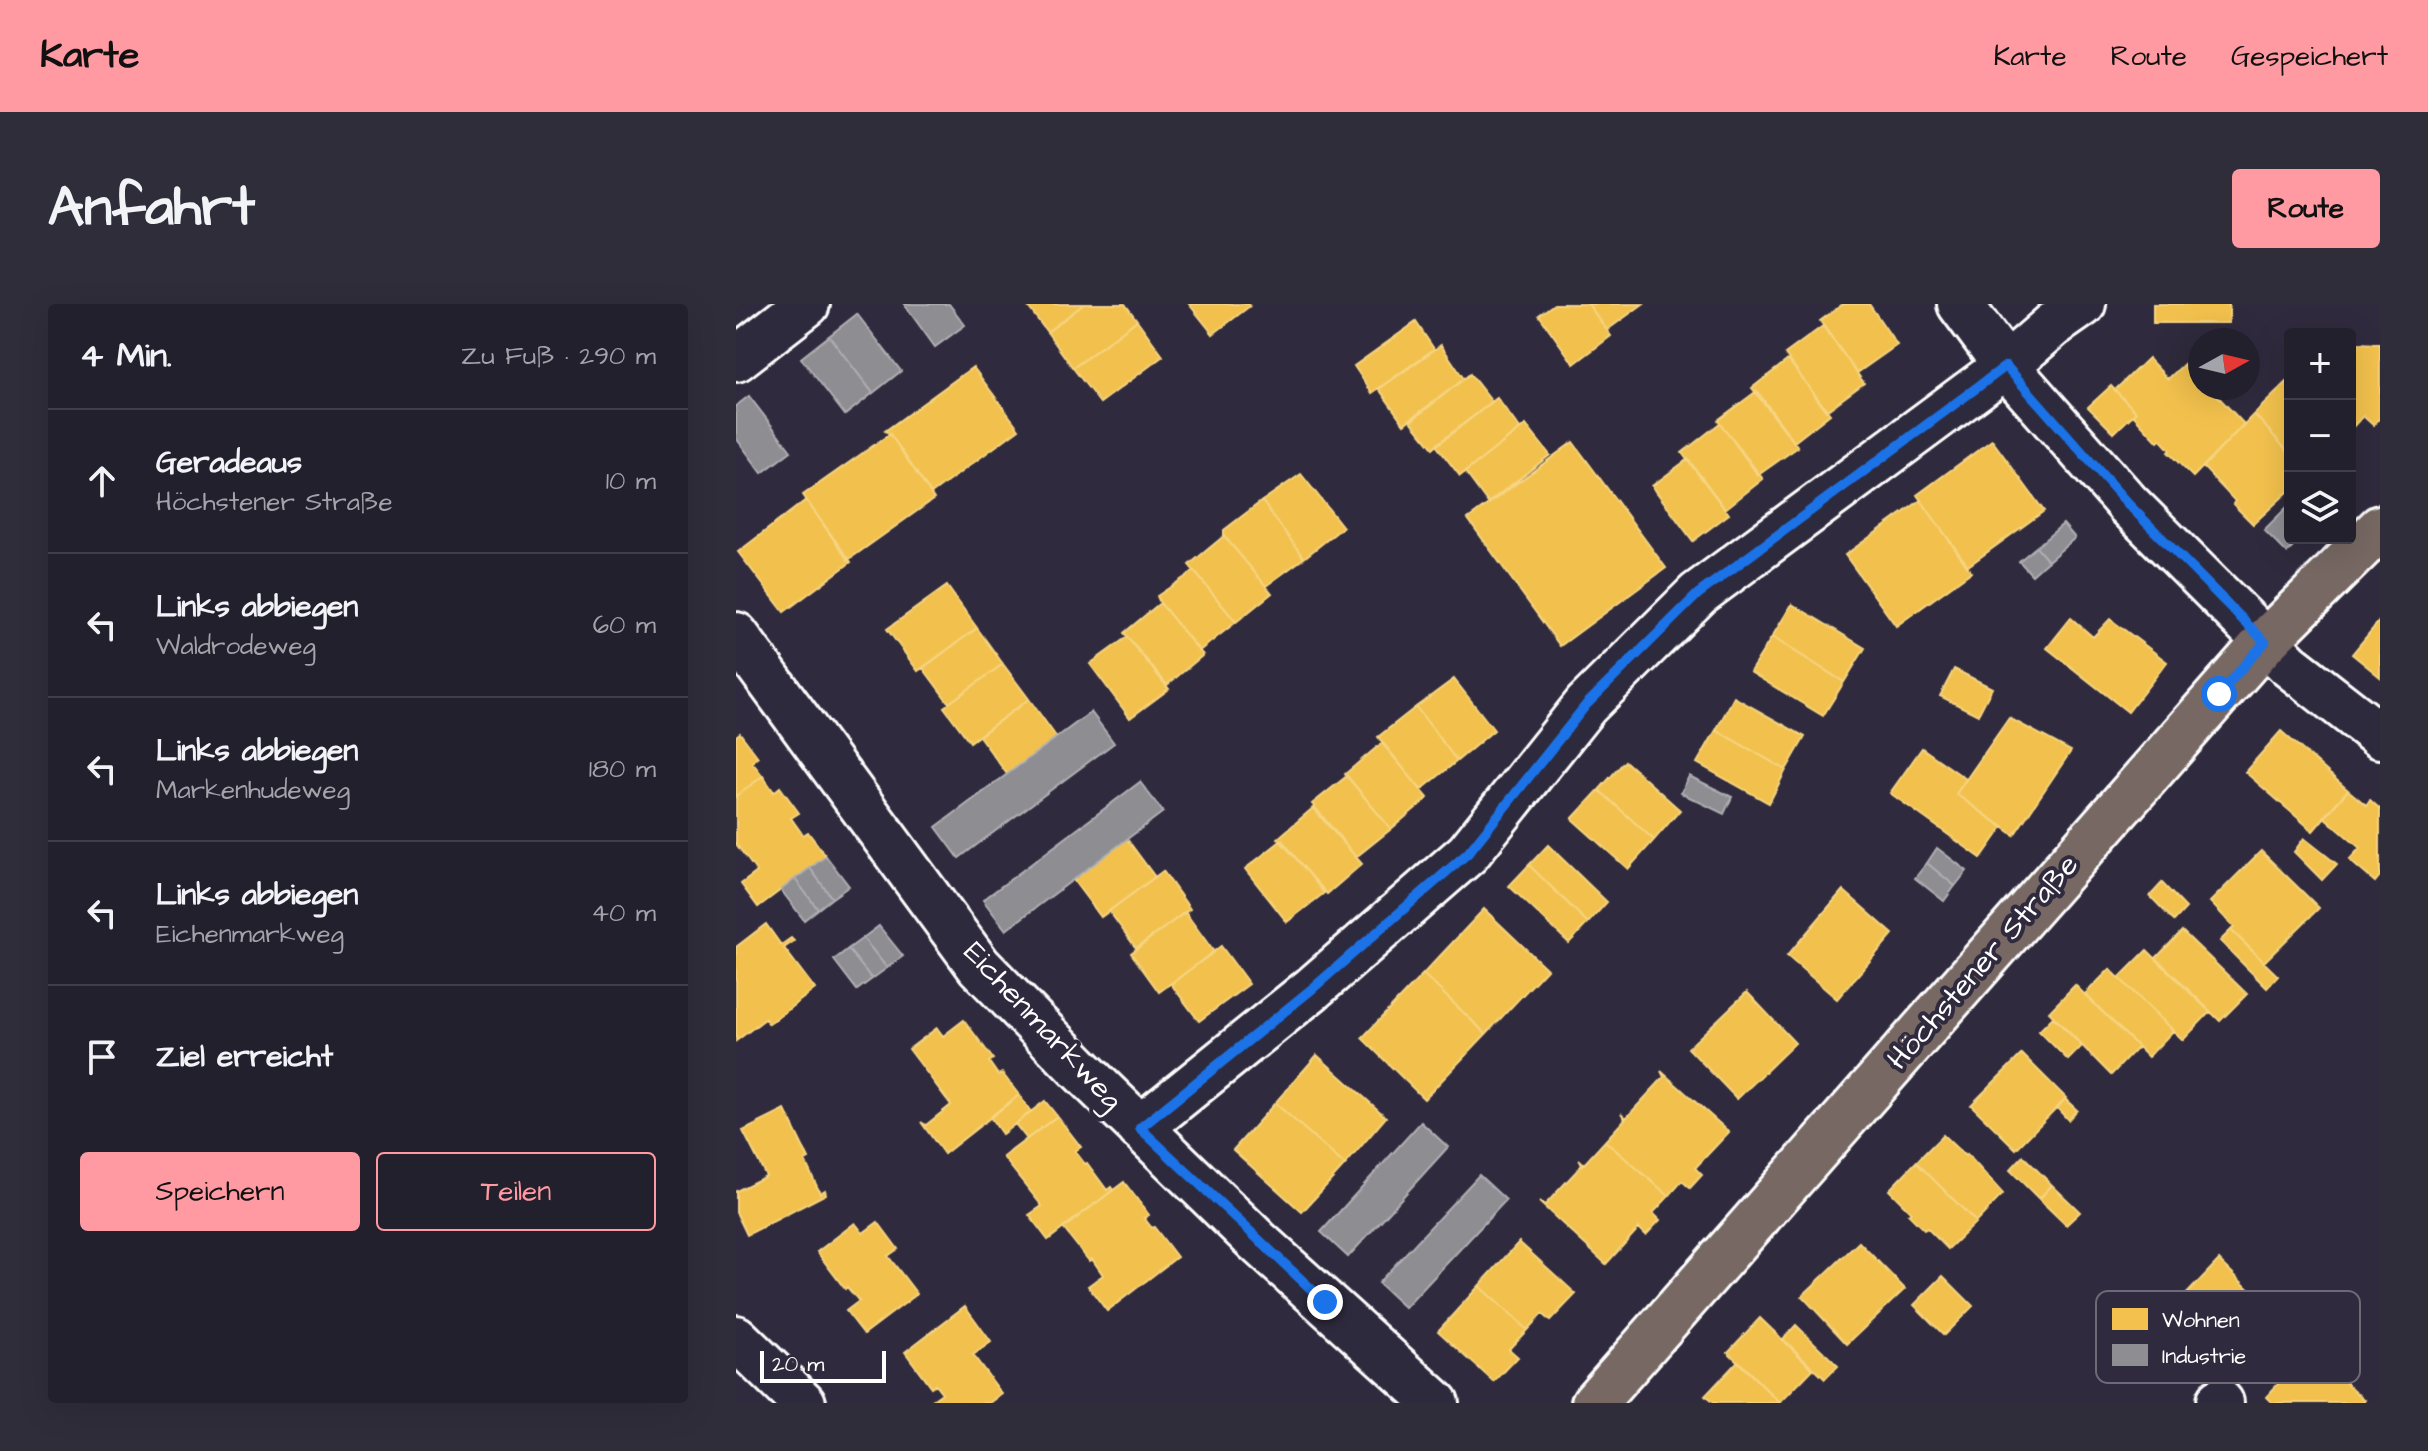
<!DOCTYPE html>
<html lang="de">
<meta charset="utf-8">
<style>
:root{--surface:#23202e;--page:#2f2d3a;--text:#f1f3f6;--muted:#a3a3aa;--line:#403e4a;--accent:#ff9aa2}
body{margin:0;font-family:"Architects Daughter",sans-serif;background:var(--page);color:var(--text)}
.controls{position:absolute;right:24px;top:24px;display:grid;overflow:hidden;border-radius:8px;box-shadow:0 8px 32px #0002}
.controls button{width:72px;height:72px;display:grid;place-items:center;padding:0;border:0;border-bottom:2px solid var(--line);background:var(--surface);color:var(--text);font:40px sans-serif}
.compass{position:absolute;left:1452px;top:24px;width:72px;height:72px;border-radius:50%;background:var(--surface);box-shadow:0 8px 32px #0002;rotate:82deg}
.scale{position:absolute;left:24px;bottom:20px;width:126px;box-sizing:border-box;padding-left:8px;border:4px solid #fff;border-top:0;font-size:22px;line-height:28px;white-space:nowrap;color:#fff;-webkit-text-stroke:6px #2f2a3d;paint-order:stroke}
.stop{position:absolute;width:24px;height:24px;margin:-18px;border:6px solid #1a73e8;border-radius:50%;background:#fff}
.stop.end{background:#1a73e8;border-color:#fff;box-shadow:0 2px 8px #0008}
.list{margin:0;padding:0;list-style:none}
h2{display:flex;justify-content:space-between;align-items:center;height:104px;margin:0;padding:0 32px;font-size:34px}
h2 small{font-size:26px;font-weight:400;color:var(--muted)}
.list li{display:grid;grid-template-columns:52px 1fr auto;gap:24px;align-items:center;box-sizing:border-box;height:144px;padding:0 32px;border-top:2px solid var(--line)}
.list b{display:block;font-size:30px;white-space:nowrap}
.list p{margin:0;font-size:26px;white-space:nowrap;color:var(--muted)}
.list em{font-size:26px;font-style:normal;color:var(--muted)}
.actions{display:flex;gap:16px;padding:24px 32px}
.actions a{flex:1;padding:18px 0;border:2px solid var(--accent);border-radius:8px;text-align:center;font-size:28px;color:var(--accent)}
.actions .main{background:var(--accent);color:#111}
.icon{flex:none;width:44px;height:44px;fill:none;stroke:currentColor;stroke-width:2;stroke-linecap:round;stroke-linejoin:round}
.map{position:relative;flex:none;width:1644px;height:1099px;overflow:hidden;border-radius:8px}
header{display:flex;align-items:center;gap:48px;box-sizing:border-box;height:112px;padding:0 40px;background:var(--accent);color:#111}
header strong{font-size:38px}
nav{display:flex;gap:44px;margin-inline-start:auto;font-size:28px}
.intro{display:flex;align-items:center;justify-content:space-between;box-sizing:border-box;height:192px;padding:0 48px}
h1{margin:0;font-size:56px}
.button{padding:20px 36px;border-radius:8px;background:var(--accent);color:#111;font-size:28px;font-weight:700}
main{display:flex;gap:48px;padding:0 48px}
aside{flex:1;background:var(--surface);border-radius:8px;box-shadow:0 8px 32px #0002}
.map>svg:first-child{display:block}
.homes{fill:#f2c14e;stroke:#f6d483;stroke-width:2}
.industry{fill:#8d8d92;stroke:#afafb3;stroke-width:2}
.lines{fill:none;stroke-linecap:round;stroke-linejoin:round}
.minor-casing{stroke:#fff;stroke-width:50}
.major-casing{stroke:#fff;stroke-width:50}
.minor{stroke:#2f2a3d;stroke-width:44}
.major{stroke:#776864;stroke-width:44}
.route{stroke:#1a73e8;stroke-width:10}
.labels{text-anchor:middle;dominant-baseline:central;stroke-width:8;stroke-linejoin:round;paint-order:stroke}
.street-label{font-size:30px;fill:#fff;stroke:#2f2a3d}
.key{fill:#2f2a3d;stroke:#6d6a77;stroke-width:2}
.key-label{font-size:22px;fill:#fff}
</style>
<header>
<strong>Karte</strong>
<nav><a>Karte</a><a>Route</a><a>Gespeichert</a></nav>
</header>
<div class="intro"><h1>Anfahrt</h1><a class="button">Route</a></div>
<main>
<aside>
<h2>4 Min.<small>Zu Fuß · 290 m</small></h2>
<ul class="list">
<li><svg class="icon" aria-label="ahead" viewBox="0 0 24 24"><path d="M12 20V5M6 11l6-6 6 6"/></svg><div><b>Geradeaus</b><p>Höchstener Straße</p></div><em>10 m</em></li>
<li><svg class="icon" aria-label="left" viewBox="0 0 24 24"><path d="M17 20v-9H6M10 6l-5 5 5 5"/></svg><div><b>Links abbiegen</b><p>Waldrodeweg</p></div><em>60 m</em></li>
<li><svg class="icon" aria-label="left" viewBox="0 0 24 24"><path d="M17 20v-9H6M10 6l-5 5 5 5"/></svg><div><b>Links abbiegen</b><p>Markenhudeweg</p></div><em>180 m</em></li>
<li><svg class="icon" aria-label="left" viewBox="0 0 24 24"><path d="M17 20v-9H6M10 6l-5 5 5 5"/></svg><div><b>Links abbiegen</b><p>Eichenmarkweg</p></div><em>40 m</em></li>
<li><svg class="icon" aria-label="arrive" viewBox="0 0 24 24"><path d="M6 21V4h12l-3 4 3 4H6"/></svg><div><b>Ziel erreicht</b></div></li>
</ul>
<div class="actions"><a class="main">Speichern</a><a>Teilen</a></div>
</aside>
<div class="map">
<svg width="1644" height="1099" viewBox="0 0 1644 1099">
<rect width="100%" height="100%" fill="#2f2a3d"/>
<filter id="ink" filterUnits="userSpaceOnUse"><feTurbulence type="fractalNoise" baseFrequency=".0125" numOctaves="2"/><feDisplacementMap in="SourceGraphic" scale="16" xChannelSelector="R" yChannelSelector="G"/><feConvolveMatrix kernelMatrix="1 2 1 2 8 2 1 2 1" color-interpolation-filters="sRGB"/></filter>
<g filter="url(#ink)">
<path class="homes" d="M 290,0 L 348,0 L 311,28 Z
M 348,0 L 389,0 L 401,16 L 337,64 L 311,28 Z
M 453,0 L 513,0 L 514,2 L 477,30 Z
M 818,0 L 852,0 L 875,32 L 838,60 L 803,11 Z
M 852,0 L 907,0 L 871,26 Z
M 1107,0 L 1133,0 L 1161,41 L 1121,69 L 1084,17 Z
M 1417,0 L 1493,0 L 1493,19 L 1417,19 Z
M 401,16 L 427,52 L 364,99 L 337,64 Z
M 680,18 L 698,45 L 636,89 L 618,62 Z
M 1087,22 L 1128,79 L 1090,107 L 1049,50 Z
M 1621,39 L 1644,40 L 1644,114 L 1637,121 L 1627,112 L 1614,126 L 1614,46 Z
M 705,41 L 728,75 L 668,120 L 643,85 Z
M 1412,54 L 1432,75 L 1449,59 L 1464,74 L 1464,84 L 1474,84 L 1508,120 L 1457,173 L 1432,148 L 1434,146 L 1424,135 L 1422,138 L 1397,111 L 1400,108 L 1379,86 Z
M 1052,56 L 1094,110 L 1058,138 L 1016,84 Z
M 237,63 L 283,125 L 195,190 L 154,130 L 149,127 Z
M 734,70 L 756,98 L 697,144 L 675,117 Z
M 1554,75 L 1554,150 L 1518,110 Z
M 1375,82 L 1400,108 L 1378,129 L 1352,103 Z
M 1021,87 L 1062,143 L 1022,171 L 982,116 Z
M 761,94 L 784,125 L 724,172 L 700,141 Z
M 1518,110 L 1554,150 L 1554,186 L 1517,220 L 1497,200 L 1499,197 L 1467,163 Z
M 984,119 L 1027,175 L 989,205 L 946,149 Z
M 790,121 L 814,151 L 752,199 L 729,168 Z
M 154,130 L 198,195 L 112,256 L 67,191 Z
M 1256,136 L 1308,207 L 1232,262 L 1181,191 Z
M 837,138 L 930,264 L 824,342 L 732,215 Z
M 952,155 L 993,210 L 957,237 L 916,182 Z
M 565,170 L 607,223 L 568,254 L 526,197 Z
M 70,196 L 115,258 L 48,308 L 2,248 Z
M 1185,196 L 1235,268 L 1160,322 L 1109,251 Z
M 526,197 L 568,254 L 530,282 L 488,232 L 488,226 Z
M 488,232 L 536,289 L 500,318 L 453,261 Z
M 458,267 L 500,318 L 463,347 L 424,299 L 421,292 Z
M 211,282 L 241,324 L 182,367 L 151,325 Z
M 424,299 L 467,351 L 431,381 L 388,329 Z
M 1056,300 L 1129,344 L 1108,378 L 1036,333 Z
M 1335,314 L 1357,333 L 1374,315 L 1431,358 L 1392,408 L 1311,344 Z
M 1644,316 L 1644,373 L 1616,350 Z
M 241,324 L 267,360 L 213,399 L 187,364 Z
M 391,333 L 433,385 L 394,414 L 354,360 Z
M 1036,333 L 1108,378 L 1087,412 L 1014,368 Z
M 267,360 L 293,395 L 234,438 L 208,403 Z
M 1218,365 L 1256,384 L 1242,411 L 1204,392 Z
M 718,375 L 758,426 L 721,457 L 680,403 Z
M 998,393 L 1069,433 L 1050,466 L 980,426 Z
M 293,395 L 321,434 L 271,470 L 243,432 Z
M 680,403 L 721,457 L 685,486 L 642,433 Z
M 1273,414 L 1335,447 L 1278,531 L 1220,490 Z
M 980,426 L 1050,466 L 1033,499 L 961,459 Z
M 1545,427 L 1612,486 L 1577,527 L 1509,468 Z
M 4,429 L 22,453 L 16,458 L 27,472 L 0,492 L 0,432 Z
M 646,439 L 692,494 L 655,525 L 609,470 Z
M 1186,444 L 1230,475 L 1220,490 L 1267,523 L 1245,554 L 1154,489 Z
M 889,457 L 944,506 L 918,536 L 863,486 Z
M 27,472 L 38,488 L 44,483 L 63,509 L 55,514 L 67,531 L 72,528 L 90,552 L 22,603 L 5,580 L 21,568 L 0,540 L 0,492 Z
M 611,472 L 655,525 L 620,553 L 576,500 Z
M 863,486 L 918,536 L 892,565 L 836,515 Z
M 1612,486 L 1630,501 L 1634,496 L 1644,505 L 1644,572 L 1639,578 L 1613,556 L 1624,544 L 1588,513 Z
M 577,504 L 626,560 L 591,590 L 542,534 Z
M 1568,534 L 1601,560 L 1586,576 L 1558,548 Z
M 391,535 L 419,573 L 365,613 L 337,576 Z
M 546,536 L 588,589 L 551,618 L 509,565 Z
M 812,541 L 871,598 L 852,619 L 793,561 Z
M 1525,547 L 1583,604 L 1528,658 L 1495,626 L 1498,623 L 1474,598 Z
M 793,561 L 852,619 L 833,639 L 773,582 Z
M 427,567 L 454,605 L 400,644 L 373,607 Z
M 1426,579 L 1450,604 L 1438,617 L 1414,592 Z
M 1107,586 L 1157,630 L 1101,695 L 1051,652 Z
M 748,605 L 811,665 L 750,730 L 687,670 Z
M 449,608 L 478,648 L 423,688 L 395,649 Z
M 30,620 L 45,641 L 55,634 L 58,637 L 48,644 L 79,685 L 33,720 L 29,715 L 0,737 L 0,643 Z
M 1495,626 L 1542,672 L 1531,684 L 1484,637 Z
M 1446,627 L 1511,690 L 1484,717 L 1420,654 Z
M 485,642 L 513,680 L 463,717 L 435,680 Z
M 1411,646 L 1474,708 L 1447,736 L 1383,674 Z
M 1374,665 L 1437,727 L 1412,753 L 1349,690 Z
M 687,670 L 750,730 L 688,795 L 626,734 Z
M 1339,681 L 1402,743 L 1375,771 L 1313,708 Z
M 1011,688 L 1059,739 L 1001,795 L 952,744 Z
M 1317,713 L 1346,742 L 1332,756 L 1303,727 Z
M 228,716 L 257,755 L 253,758 L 262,771 L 266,769 L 283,791 L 208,850 L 185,818 L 190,821 L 215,801 L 173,745 L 201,724 L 207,732 Z
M 1286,750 L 1330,794 L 1280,845 L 1235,801 Z
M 581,751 L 650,813 L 609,861 L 539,799 Z
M 925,767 L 993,828 L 959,864 L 966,871 L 954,884 L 946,877 L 933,892 L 869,837 L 889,815 L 885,809 L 890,814 L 928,773 Z
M 283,791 L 295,808 L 266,830 L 254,813 Z
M 1329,795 L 1341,806 L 1332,816 L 1321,804 Z
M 309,797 L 321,812 L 291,835 L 279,820 Z
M 539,799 L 609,861 L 566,908 L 497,846 Z
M 49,806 L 73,855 L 69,857 L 84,889 L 89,886 L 90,890 L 11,931 L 0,908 L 0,887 L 30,872 L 7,827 Z
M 321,812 L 345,843 L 339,847 L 349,860 L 351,859 L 371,886 L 375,883 L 377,886 L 312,936 L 293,911 L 306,902 L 267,853 Z
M 1207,831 L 1229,852 L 1231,850 L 1267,890 L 1240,918 L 1180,858 Z
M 869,837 L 933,892 L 917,909 L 924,916 L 910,931 L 903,924 L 870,960 L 803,898 L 809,901 L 846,861 L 843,855 L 848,860 Z
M 1287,852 L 1316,881 L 1303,895 L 1274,866 Z
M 1180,858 L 1240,918 L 1212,945 L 1191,924 L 1188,926 L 1172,910 L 1175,908 L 1153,886 Z
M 388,878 L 413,911 L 408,914 L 416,924 L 418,923 L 441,953 L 371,1007 L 352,982 L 367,971 L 356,955 L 353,957 L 327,924 Z
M 1316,881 L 1344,908 L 1330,921 L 1303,895 Z
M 142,918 L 162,945 L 152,952 L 181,990 L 128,1030 L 110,1007 L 123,997 L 111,983 L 109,985 L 81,948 L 119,919 L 127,929 Z
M 783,938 L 840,990 L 814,1017 L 806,1010 L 791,1026 L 743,982 Z
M 1123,938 L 1169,985 L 1111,1040 L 1066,992 Z
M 1483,956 L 1537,1009 L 1497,1050 L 1444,997 Z
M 1207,972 L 1237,1002 L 1208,1031 L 1178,1001 Z
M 743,982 L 791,1026 L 773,1045 L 782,1053 L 758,1078 L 702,1027 Z
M 229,1002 L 255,1038 L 237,1051 L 266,1090 L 254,1099 L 192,1099 L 206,1089 L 199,1080 L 195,1083 L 169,1048 Z
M 1024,1014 L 1077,1065 L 1044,1099 L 992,1048 Z
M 1060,1021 L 1102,1062 L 1089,1075 L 1047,1035 Z
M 1574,1045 L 1629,1096 L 1627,1099 L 1536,1099 L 1530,1093 Z
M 1002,1057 L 1044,1099 L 977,1099 L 969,1092 Z"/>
<path class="industry" d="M 168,0 L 213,0 L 229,21 L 199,43 Z
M 121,10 L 165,67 L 137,89 L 93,32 Z
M 93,32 L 137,89 L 109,111 L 65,54 Z
M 13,92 L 55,147 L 26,169 L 0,134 L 0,102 Z
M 1553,201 L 1554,234 L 1566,234 L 1551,249 L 1528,226 Z
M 1327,220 L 1339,234 L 1312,257 L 1300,243 Z
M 1300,243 L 1312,257 L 1296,271 L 1283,257 Z
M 355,408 L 378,439 L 223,554 L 200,523 Z
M 953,472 L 996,493 L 988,510 L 945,489 Z
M 404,478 L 427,508 L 270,626 L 247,596 Z
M 1201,544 L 1231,567 L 1219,582 L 1191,559 Z
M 90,552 L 113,582 L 96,594 L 74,564 Z
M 1191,559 L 1219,582 L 1208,597 L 1179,574 Z
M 74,564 L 96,594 L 82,605 L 59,575 Z
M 59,575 L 82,605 L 68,616 L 45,586 Z
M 143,622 L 167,652 L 151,664 L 127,634 Z
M 127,634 L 151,664 L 136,675 L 112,645 Z
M 112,645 L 136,675 L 121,686 L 98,656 Z
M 685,818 L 712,843 L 612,953 L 585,928 Z
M 743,871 L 770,896 L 669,1004 L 642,979 Z"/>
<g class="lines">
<defs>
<path id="minor" d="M 1224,0 L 1270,62 L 1392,200 L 1553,361 L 1644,432
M 0,55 L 71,0
M 0,331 L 243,662 L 341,762 L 521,937 L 700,1099
M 404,824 L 576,685 L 732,549 L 850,401 L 962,290 L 1270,62 L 1317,21 L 1347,0
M 0,1034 L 67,1099
M 1483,1097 L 1485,1099"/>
<path id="major" d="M 858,1099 L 1529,338 L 1644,224"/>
</defs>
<use href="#minor" class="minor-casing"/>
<use href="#major" class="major-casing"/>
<use href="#minor" class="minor"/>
<use href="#major" class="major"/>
</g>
</g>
<g class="lines" filter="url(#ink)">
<path class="route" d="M 589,998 L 404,824 L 576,685 L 732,549 L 850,401 L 962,290 L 1270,62 L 1392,200 L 1529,338 L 1483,390"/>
</g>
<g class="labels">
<g class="street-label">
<text transform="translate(1247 658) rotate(-49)">Höchstener Straße</text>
<text transform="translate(307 722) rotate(47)">Eichenmarkweg</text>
</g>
</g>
<rect x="1360" y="987" width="264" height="92" rx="12" class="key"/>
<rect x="1376" y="1004" width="36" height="22" fill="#f2c14e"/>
<rect x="1376" y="1040" width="36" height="22" fill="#8d8d92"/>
<g class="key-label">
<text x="1426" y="1023">Wohnen</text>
<text x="1426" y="1059">Industrie</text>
</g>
</svg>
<div class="controls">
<button>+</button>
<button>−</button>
<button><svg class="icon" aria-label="layers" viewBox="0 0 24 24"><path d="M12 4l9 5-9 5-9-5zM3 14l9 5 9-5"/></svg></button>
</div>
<svg class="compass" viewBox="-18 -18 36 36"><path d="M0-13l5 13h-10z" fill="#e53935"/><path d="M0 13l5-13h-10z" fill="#a3a3aa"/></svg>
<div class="scale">20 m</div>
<div class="stop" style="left:1483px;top:390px"></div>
<div class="stop end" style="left:589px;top:998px"></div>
</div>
</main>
